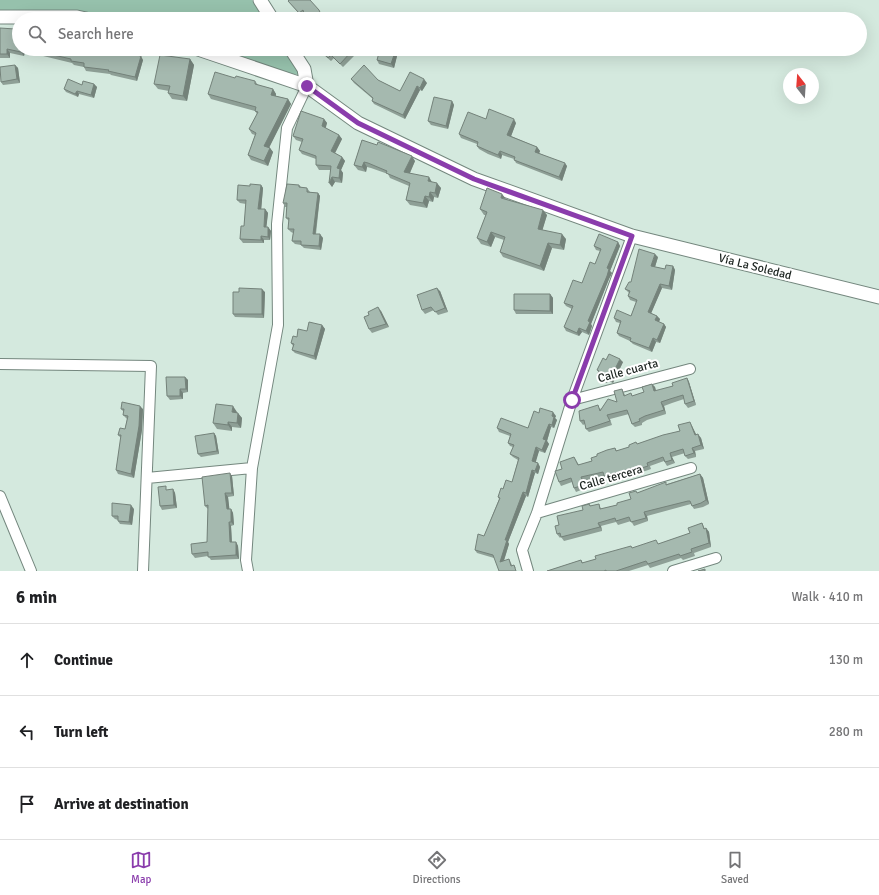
<!DOCTYPE html>
<meta charset="utf-8">
<style>
:root{--surface:#fff;--page:#f6f6f6;--text:#202124;--muted:#757577;--line:#e0e0e0;--accent:#8a3cac}
body{margin:0;font-family:Signika,sans-serif;background:var(--page);color:var(--text)}
.compass{position:absolute;left:783px;top:68px;width:36px;height:36px;border-radius:50%;background:var(--surface);box-shadow:0 4px 16px #0002;rotate:343deg}
.stop{position:absolute;width:12px;height:12px;margin:-9px;border:3px solid #8a3cac;border-radius:50%;background:#fff}
.stop.end{background:#8a3cac;border-color:#fff;box-shadow:0 1px 4px #0008}
.list{margin:0;padding:0;list-style:none}
h2{display:flex;justify-content:space-between;align-items:center;height:52px;margin:0;padding:0 16px;font-size:17px}
h2 small{font-size:13px;font-weight:400;color:var(--muted)}
.list li{display:grid;grid-template-columns:26px 1fr auto;gap:12px;align-items:center;box-sizing:border-box;height:72px;padding:0 16px;border-top:1px solid var(--line)}
.list b{display:block;font-size:15px;white-space:nowrap}
.list em{font-size:13px;font-style:normal;color:var(--muted)}
.icon{flex:none;width:22px;height:22px;fill:none;stroke:currentColor;stroke-width:2;stroke-linecap:round;stroke-linejoin:round}
.map{position:relative;flex:none;width:879px;height:571px;overflow:hidden}
.search{position:absolute;background:var(--surface);box-shadow:0 4px 16px #0002;left:12px;right:12px;top:12px;height:44px;display:flex;align-items:center;gap:10px;box-sizing:border-box;padding:0 14px;border-radius:22px;color:var(--muted);font-size:15px}
.sheet{height:268px;background:var(--surface)}
nav{display:flex;justify-content:space-around;align-items:center;box-sizing:border-box;height:56px;border-top:1px solid var(--line);background:var(--surface);font-size:11px;color:var(--muted)}
nav a{display:grid;justify-items:center;gap:2px}
nav .on{color:var(--accent)}
.map>svg:first-child{display:block}
.green{fill:#96c1ac}
.lines{fill:none;stroke-linecap:round;stroke-linejoin:round}
.minor-casing{stroke:#74877e;stroke-width:12}
.tertiary-casing{stroke:#74877e;stroke-width:15}
.minor{stroke:#fff;stroke-width:10}
.tertiary{stroke:#fff;stroke-width:13}
.wall{fill:#8e9f96}
.shaded-wall{fill:#74827a}
.building{fill:#a5b9af;stroke:#74827a}
.route{stroke:#8a3cac;stroke-width:5}
.labels{text-anchor:middle;dominant-baseline:central;stroke-width:4;stroke-linejoin:round;paint-order:stroke}
.street-label{font-size:12px;fill:#1a221e;stroke:#fff}
</style>
<div class="map">
<svg width="879" height="571" viewBox="0 0 879 571">
<rect width="100%" height="100%" fill="#d4e9de"/>
<path class="green" d="M 0,0 L 252,0 L 264,19 L 108,19 L 70,10 L 0,13 Z
M 212,49 L 284,49 L 302,75 L 290,74 Z"/>
<g class="lines">
<defs>
<path id="minor" d="M 0,364 L 151,366 L 143,571
M 572,400 L 690,369
M 147,478 L 252,468
M 0,496 L 31,571
M 537,513 L 691,468
M 248,571 L 246,560 L 252,468 L 278,325 L 277,224 L 287,128 L 307,86
M 528,571 L 522,550 L 537,513 L 572,400 L 632,236
M 673,571 L 716,558"/>
<path id="tertiary" d="M 260,0 L 272,19
M 0,17 L 77,17 L 86,19
M 198,49 L 307,86 L 358,123 L 474,179 L 632,236 L 879,297
M 291,49 L 304,69 L 307,86"/>
</defs>
<use href="#minor" class="minor-casing"/>
<use href="#tertiary" class="tertiary-casing"/>
<use href="#minor" class="minor"/>
<use href="#tertiary" class="tertiary"/>
</g>
<path class="wall" d="M 288,1 L 322,14 L 324,19 L 306,19 L 304,15 L 302,17 Z
M 0,28 L 19,49 L 83,49 L 98,51 L 113,50 L 113,51 L 143,60 L 137,81 L 111,75 L 110,74 L 86,71 L 84,67 L 74,65 L 72,63 L 39,55 L 38,56 L 25,51 L 24,56 L 10,53 L 10,58 L 0,58 Z
M 322,51 L 351,52 L 354,56 L 343,67 L 334,58 L 331,61 L 324,55 Z
M 397,56 L 394,68 L 379,64 L 377,60 Z
M 190,59 L 194,65 L 187,101 L 172,99 L 168,93 L 169,91 L 158,89 L 154,84 Z
M 15,65 L 18,68 L 20,83 L 3,85 L 1,82 Z
M 235,78 L 255,81 L 258,85 L 273,89 L 276,94 L 276,96 L 288,99 L 291,104 L 269,147 L 273,152 L 268,166 L 251,160 L 248,155 L 255,135 L 252,134 L 249,129 L 257,114 L 255,111 L 211,99 L 208,94 Z
M 351,79 L 378,80 L 400,91 L 427,83 L 422,91 L 420,90 L 405,119 L 374,104 L 372,101 L 373,99 L 354,83 Z
M 94,84 L 97,87 L 94,98 L 79,94 L 78,97 L 66,92 L 64,89 L 82,85 Z
M 452,101 L 454,105 L 448,129 L 431,125 L 428,121 Z
M 324,119 L 327,123 L 325,128 L 339,135 L 342,139 L 335,153 L 342,157 L 345,161 L 341,170 L 343,173 L 342,183 L 335,182 L 332,187 L 330,170 L 319,170 L 316,165 L 316,159 L 302,154 L 299,150 L 302,142 L 296,140 L 293,136 Z
M 486,119 L 516,123 L 511,136 L 537,147 L 540,151 L 539,153 L 567,166 L 562,181 L 516,163 L 514,159 L 502,155 L 501,159 L 488,154 L 479,149 L 477,146 L 477,144 L 461,138 L 459,134 Z
M 362,140 L 415,161 L 410,173 L 432,182 L 441,188 L 438,198 L 434,197 L 433,202 L 429,201 L 427,208 L 410,205 L 406,200 L 409,186 L 390,178 L 388,174 L 371,168 L 367,167 L 366,172 L 358,170 L 354,165 Z
M 261,185 L 263,188 L 261,209 L 265,209 L 268,213 L 266,227 L 268,227 L 271,231 L 270,240 L 264,240 L 264,243 L 243,243 L 240,239 L 244,226 L 246,204 L 240,203 L 237,200 L 250,186 Z
M 299,185 L 301,187 L 307,188 L 310,192 L 318,193 L 320,196 L 316,234 L 323,238 L 321,250 L 304,248 L 301,245 L 295,244 L 292,241 L 293,233 L 291,232 L 288,229 L 289,221 L 286,218 L 287,207 L 285,207 L 283,203 Z
M 506,199 L 547,215 L 542,230 L 566,239 L 564,250 L 552,248 L 544,271 L 503,257 L 500,252 L 504,240 L 495,237 L 491,247 L 481,244 L 477,238 L 486,215 L 484,215 L 480,209 Z
M 618,242 L 620,246 L 610,271 L 612,273 L 609,279 L 591,324 L 592,326 L 589,335 L 582,332 L 579,336 L 566,331 L 564,327 L 572,309 L 566,306 L 564,303 L 582,283 L 595,264 L 600,251 L 596,250 L 594,246 Z
M 658,257 L 655,267 L 665,269 L 673,266 L 675,270 L 672,290 L 662,288 L 651,313 L 657,316 L 660,319 L 659,322 L 664,324 L 666,327 L 660,343 L 656,342 L 652,352 L 633,344 L 630,341 L 619,336 L 617,333 L 620,323 L 616,322 L 614,318 L 631,316 L 636,302 L 630,300 L 628,296 L 629,293 L 625,289 L 631,282 Z
M 440,291 L 448,312 L 438,315 L 434,310 L 425,314 L 422,310 Z
M 265,292 L 264,318 L 235,317 L 233,314 Z
M 550,294 L 553,298 L 553,314 L 516,314 L 514,310 Z
M 381,311 L 389,327 L 372,333 L 369,329 L 369,315 Z
M 322,325 L 325,329 L 316,360 L 295,353 L 292,350 L 293,346 L 291,343 L 297,337 L 307,331 Z
M 606,360 L 623,362 L 613,383 L 608,381 L 607,383 L 599,380 L 597,376 L 599,372 L 597,370 Z
M 185,377 L 188,380 L 188,392 L 183,393 L 183,399 L 170,400 L 167,396 Z
M 687,378 L 689,382 L 696,405 L 688,408 L 685,404 L 684,399 L 672,403 L 664,406 L 666,414 L 647,420 L 642,423 L 642,425 L 635,427 L 632,424 L 629,414 L 610,419 L 612,425 L 589,432 L 586,429 L 585,424 L 583,425 L 580,421 L 600,408 L 601,410 L 617,402 L 622,389 L 625,395 L 633,396 L 644,392 L 652,384 L 655,387 L 656,391 L 673,386 Z
M 121,409 L 143,409 L 142,430 L 134,478 L 118,474 L 116,470 L 121,438 L 118,435 L 125,429 L 127,419 L 123,415 L 124,412 Z
M 237,412 L 237,413 L 242,418 L 241,428 L 232,427 L 232,431 L 217,429 L 213,423 Z
M 539,413 L 556,416 L 555,418 L 557,420 L 554,428 L 551,427 L 547,441 L 549,444 L 545,453 L 539,451 L 535,462 L 538,463 L 540,467 L 538,474 L 535,473 L 528,497 L 526,496 L 508,542 L 509,544 L 504,561 L 509,559 L 512,565 L 514,565 L 516,568 L 494,558 L 477,553 L 475,550 L 484,536 L 499,499 L 498,497 L 503,489 L 512,482 L 518,460 L 513,457 L 510,454 L 513,447 L 510,446 L 508,443 L 510,436 L 499,432 L 497,428 L 528,428 Z
M 692,426 L 696,435 L 701,438 L 704,449 L 695,451 L 696,457 L 688,459 L 685,456 L 685,453 L 672,457 L 675,463 L 667,466 L 664,461 L 650,466 L 651,469 L 634,475 L 633,472 L 607,480 L 604,476 L 584,481 L 586,488 L 576,492 L 574,488 L 572,482 L 561,486 L 559,482 L 562,469 L 574,457 L 579,465 L 592,461 L 597,456 L 615,448 L 617,451 L 629,447 L 637,444 L 680,431 Z
M 214,433 L 216,436 L 219,454 L 201,457 L 198,454 Z
M 700,474 L 703,478 L 709,504 L 703,507 L 694,509 L 691,504 L 647,516 L 648,521 L 634,526 L 631,521 L 618,525 L 616,522 L 601,526 L 602,531 L 564,541 L 561,537 L 560,538 L 557,534 L 559,525 L 583,510 L 589,504 L 591,506 L 599,504 L 601,509 L 617,505 L 631,499 L 637,493 L 667,484 Z
M 232,476 L 234,496 L 228,497 L 229,509 L 231,509 L 233,513 L 234,525 L 231,526 L 232,542 L 236,542 L 238,546 L 239,559 L 211,560 L 208,556 L 195,558 L 192,554 L 207,542 L 208,509 L 205,506 Z
M 173,489 L 175,493 L 177,508 L 162,510 L 160,506 L 168,490 Z
M 134,509 L 132,525 L 120,524 L 118,521 L 118,520 L 115,519 L 112,516 Z
M 702,523 L 705,529 L 706,528 L 709,532 L 711,547 L 694,553 L 695,556 L 683,560 L 681,558 L 650,568 L 648,565 L 629,571 L 547,571 L 581,560 L 583,563 L 633,548 L 659,544 L 690,533 Z"/>
<path class="shaded-wall" d="M 7,49 L 10,53 L 10,58 L 7,54 Z
M 22,49 L 24,49 L 25,51 L 24,56 L 21,52 Z
M 36,51 L 39,55 L 38,56 L 36,52 Z
M 395,52 L 397,56 L 394,68 L 391,64 Z
M 141,56 L 143,60 L 137,81 L 135,77 Z
M 190,59 L 194,65 L 187,101 L 183,96 Z
M 15,65 L 18,68 L 20,83 L 17,79 Z
M 424,79 L 427,83 L 422,91 L 420,88 Z
M 94,84 L 97,87 L 94,98 L 91,95 Z
M 417,86 L 420,90 L 405,119 L 403,115 Z
M 273,89 L 276,94 L 275,99 L 271,95 Z
M 77,91 L 79,94 L 78,97 L 75,94 Z
M 288,99 L 291,104 L 268,150 L 264,146 Z
M 452,101 L 454,105 L 448,129 L 446,126 Z
M 324,119 L 327,123 L 325,131 L 322,126 Z
M 514,119 L 516,123 L 510,139 L 507,135 Z
M 339,135 L 342,139 L 334,155 L 331,151 Z
M 537,147 L 540,151 L 538,156 L 535,152 Z
M 270,148 L 273,152 L 268,166 L 264,161 Z
M 500,151 L 502,155 L 501,159 L 498,155 Z
M 412,156 L 415,161 L 408,177 L 404,172 Z
M 342,157 L 345,161 L 341,170 L 343,173 L 342,183 L 339,178 L 337,168 Z
M 364,162 L 367,167 L 366,172 L 362,167 Z
M 565,163 L 567,166 L 562,181 L 559,177 Z
M 332,177 L 335,182 L 332,187 L 329,183 Z
M 429,177 L 432,182 L 428,181 Z
M 437,183 L 441,188 L 438,198 L 435,193 Z
M 261,185 L 263,188 L 261,212 L 258,209 Z
M 430,192 L 434,197 L 433,202 L 429,197 Z
M 318,193 L 320,196 L 315,237 L 313,234 Z
M 502,194 L 506,199 L 501,198 Z
M 425,196 L 429,201 L 427,208 L 423,203 Z
M 265,209 L 268,213 L 266,231 L 264,227 Z
M 543,210 L 547,215 L 541,235 L 538,229 Z
M 268,227 L 271,231 L 270,240 L 268,237 Z
M 491,232 L 495,237 L 491,247 L 487,242 Z
M 320,234 L 323,238 L 321,250 L 319,246 Z
M 562,234 L 566,239 L 564,250 L 560,245 Z
M 261,236 L 264,240 L 264,243 L 261,240 Z
M 618,242 L 620,246 L 610,271 L 612,273 L 609,279 L 591,324 L 592,326 L 589,335 L 586,331 L 588,321 L 607,268 Z
M 548,243 L 552,248 L 544,271 L 540,266 Z
M 655,254 L 658,257 L 654,270 L 651,266 Z
M 673,266 L 675,270 L 672,290 L 669,286 Z
M 660,284 L 662,288 L 650,316 L 648,312 Z
M 437,288 L 440,291 L 448,312 L 445,308 Z
M 262,289 L 265,292 L 264,318 L 262,314 Z
M 550,294 L 553,298 L 553,314 L 550,311 Z
M 378,307 L 381,311 L 389,327 L 386,324 Z
M 657,316 L 660,319 L 658,324 L 655,320 Z
M 664,324 L 666,327 L 660,343 L 657,340 Z
M 322,325 L 325,329 L 316,360 L 314,356 Z
M 579,328 L 582,332 L 579,336 L 577,333 Z
M 653,338 L 656,342 L 652,352 L 649,348 Z
M 620,359 L 623,362 L 613,383 L 610,379 Z
M 185,377 L 188,380 L 188,392 L 186,389 Z
M 605,377 L 608,381 L 607,383 L 604,380 Z
M 687,378 L 689,382 L 696,405 L 694,401 Z
M 652,384 L 655,387 L 657,395 L 654,391 Z
M 180,389 L 183,393 L 183,399 L 180,396 Z
M 661,402 L 664,406 L 666,414 L 664,410 Z
M 140,406 L 143,409 L 142,430 L 134,478 L 131,474 Z
M 233,406 L 237,412 L 236,417 L 232,412 Z
M 553,412 L 556,416 L 555,418 L 557,420 L 554,428 L 552,425 L 552,416 Z
M 238,413 L 242,418 L 241,428 L 237,423 Z
M 228,422 L 232,427 L 232,431 L 228,425 Z
M 690,422 L 698,438 L 695,435 Z
M 549,424 L 551,427 L 547,441 L 549,444 L 545,453 L 542,450 L 543,439 Z
M 214,433 L 216,436 L 219,454 L 217,451 Z
M 698,434 L 701,438 L 704,449 L 701,445 Z
M 536,447 L 539,451 L 535,465 L 532,461 Z
M 692,448 L 695,451 L 696,457 L 694,453 Z
M 670,453 L 675,463 L 672,460 Z
M 538,463 L 540,467 L 538,474 L 535,471 Z
M 532,470 L 535,473 L 528,497 L 526,493 Z
M 230,473 L 232,476 L 234,496 L 232,493 Z
M 700,474 L 703,478 L 709,504 L 706,500 Z
M 581,477 L 584,481 L 586,488 L 584,485 Z
M 173,489 L 175,493 L 177,508 L 174,505 Z
M 523,492 L 526,496 L 508,542 L 509,544 L 502,566 L 500,562 L 505,540 Z
M 225,493 L 228,497 L 230,513 L 227,509 Z
M 131,505 L 134,509 L 132,525 L 129,522 Z
M 231,509 L 233,513 L 234,525 L 231,522 Z
M 644,512 L 647,516 L 648,521 L 646,518 Z
M 229,522 L 231,526 L 232,546 L 230,542 Z
M 598,523 L 601,526 L 602,531 Z
M 706,528 L 709,532 L 711,547 L 709,543 Z
M 236,542 L 238,546 L 239,559 L 236,555 Z"/>
<path class="building" d="M 289,0 L 310,0 L 319,10 L 323,19 L 306,19 L 303,10 L 299,13 L 288,1 Z
M 367,16 L 369,19 L 363,19 Z
M 16,27 L 19,28 L 19,49 L 22,49 L 21,52 L 7,49 L 7,54 L 0,54 L 0,28 L 15,29 Z
M 27,49 L 83,49 L 98,51 L 99,49 L 110,49 L 110,50 L 141,56 L 135,77 L 108,71 L 109,70 L 84,67 L 84,63 L 71,61 L 71,59 L 36,51 L 36,52 Z
M 324,49 L 348,49 L 351,52 L 340,64 L 331,55 L 328,58 L 322,51 Z
M 380,49 L 383,49 L 395,52 L 391,64 L 377,60 Z
M 160,55 L 190,59 L 183,96 L 168,93 L 170,86 L 154,84 Z
M 15,65 L 17,79 L 1,82 L 0,67 Z
M 364,65 L 378,80 L 400,91 L 410,72 L 424,79 L 420,88 L 417,86 L 403,115 L 372,101 L 373,98 L 351,79 Z
M 215,72 L 235,78 L 236,76 L 255,81 L 255,84 L 273,89 L 271,95 L 288,99 L 264,146 L 270,148 L 264,161 L 248,155 L 256,133 L 249,129 L 258,112 L 255,111 L 256,107 L 208,94 Z
M 68,79 L 82,85 L 83,81 L 94,84 L 91,95 L 77,91 L 75,94 L 64,89 Z
M 434,97 L 452,101 L 446,126 L 428,121 Z
M 489,109 L 514,119 L 507,135 L 537,147 L 535,152 L 565,163 L 559,177 L 514,160 L 515,157 L 500,151 L 498,155 L 486,150 L 477,146 L 478,142 L 459,134 L 468,112 L 486,119 Z
M 301,111 L 324,119 L 322,126 L 339,135 L 331,151 L 342,157 L 337,168 L 340,169 L 339,178 L 332,177 L 329,183 L 331,166 L 316,165 L 316,156 L 299,150 L 303,139 L 293,136 Z
M 362,140 L 377,145 L 378,142 L 412,156 L 404,172 L 429,177 L 428,181 L 437,183 L 435,193 L 430,192 L 429,197 L 425,196 L 423,203 L 406,200 L 410,183 L 386,173 L 387,171 L 368,163 L 364,162 L 362,167 L 354,165 Z
M 250,184 L 261,185 L 258,209 L 265,209 L 264,227 L 268,227 L 268,237 L 261,236 L 261,240 L 240,239 L 241,226 L 244,226 L 246,200 L 237,200 L 238,185 L 250,186 Z
M 287,184 L 299,185 L 299,187 L 307,188 L 307,192 L 318,193 L 313,234 L 320,234 L 319,246 L 301,245 L 301,241 L 292,241 L 294,229 L 288,229 L 289,218 L 286,218 L 287,203 L 283,203 Z
M 487,188 L 502,194 L 501,198 L 543,210 L 538,229 L 562,234 L 560,245 L 548,243 L 540,266 L 500,252 L 505,237 L 491,232 L 487,242 L 477,238 L 487,212 L 480,209 Z
M 599,234 L 618,242 L 607,268 L 609,269 L 607,276 L 588,321 L 590,322 L 586,331 L 579,328 L 577,333 L 564,327 L 573,306 L 564,303 L 573,280 L 582,283 L 590,262 L 595,264 L 601,249 L 594,246 Z
M 639,249 L 655,254 L 651,266 L 665,269 L 666,265 L 673,266 L 669,286 L 660,284 L 648,312 L 657,316 L 655,320 L 664,324 L 657,340 L 653,338 L 649,348 L 630,341 L 631,338 L 617,333 L 621,321 L 614,318 L 617,310 L 631,316 L 637,300 L 628,296 L 630,291 L 625,289 L 629,282 L 631,282 Z
M 239,288 L 262,289 L 262,314 L 233,314 L 233,292 L 239,292 Z
M 437,288 L 445,308 L 435,312 L 431,307 L 422,310 L 417,295 Z
M 514,294 L 550,294 L 550,311 L 514,310 Z
M 378,307 L 386,324 L 369,329 L 364,317 L 369,315 L 368,312 Z
M 309,322 L 322,325 L 314,356 L 292,350 L 294,344 L 291,343 L 293,336 L 297,337 L 298,329 L 307,331 Z
M 609,354 L 620,359 L 610,379 L 605,377 L 604,380 L 597,376 L 599,371 L 597,370 L 603,358 L 606,360 Z
M 166,377 L 185,377 L 186,389 L 180,389 L 180,396 L 167,396 Z
M 687,378 L 694,401 L 685,404 L 683,395 L 670,399 L 661,402 L 664,410 L 645,416 L 639,419 L 640,421 L 632,424 L 627,410 L 607,415 L 610,421 L 586,429 L 584,420 L 580,421 L 579,411 L 598,405 L 600,411 L 608,399 L 617,402 L 614,391 L 622,389 L 624,396 L 631,393 L 632,396 L 644,392 L 642,387 L 652,384 L 654,391 L 673,386 L 672,383 Z
M 122,402 L 140,406 L 139,426 L 131,474 L 116,470 L 121,435 L 118,435 L 120,428 L 125,429 L 128,416 L 123,415 L 124,409 L 121,409 Z
M 216,404 L 233,406 L 232,412 L 238,413 L 237,423 L 228,422 L 228,425 L 213,423 Z
M 540,408 L 553,412 L 552,416 L 554,417 L 552,425 L 549,424 L 543,439 L 546,440 L 542,450 L 536,447 L 532,461 L 538,463 L 535,471 L 532,470 L 526,493 L 523,492 L 505,540 L 507,540 L 500,562 L 509,559 L 511,566 L 514,565 L 516,571 L 499,571 L 493,555 L 475,550 L 478,534 L 484,536 L 500,498 L 498,497 L 501,488 L 503,489 L 506,480 L 512,482 L 519,458 L 510,454 L 514,445 L 508,443 L 511,434 L 497,428 L 501,418 L 528,428 L 534,411 L 539,413 Z
M 690,422 L 695,435 L 698,434 L 701,445 L 692,448 L 694,453 L 685,456 L 683,449 L 670,453 L 672,460 L 665,462 L 663,457 L 647,463 L 648,466 L 632,471 L 631,469 L 604,476 L 603,472 L 581,477 L 584,485 L 574,488 L 571,478 L 559,482 L 555,471 L 562,469 L 560,462 L 574,457 L 578,465 L 592,461 L 591,458 L 597,456 L 597,454 L 607,450 L 615,448 L 616,451 L 629,447 L 629,445 L 636,442 L 637,444 L 663,435 L 680,431 L 678,425 Z
M 214,433 L 217,451 L 198,454 L 195,436 Z
M 230,473 L 232,493 L 225,493 L 227,509 L 231,509 L 231,522 L 229,522 L 230,542 L 236,542 L 236,555 L 208,557 L 208,552 L 192,554 L 191,544 L 207,542 L 208,505 L 205,506 L 202,477 Z
M 700,474 L 706,500 L 701,503 L 692,506 L 690,501 L 688,501 L 644,512 L 646,518 L 631,522 L 629,517 L 616,521 L 615,518 L 598,523 L 600,527 L 561,537 L 560,533 L 557,534 L 555,526 L 559,525 L 557,516 L 583,510 L 582,506 L 589,504 L 590,506 L 599,504 L 600,509 L 617,505 L 617,503 L 631,499 L 629,493 L 636,491 L 637,493 L 666,482 L 666,485 Z
M 166,486 L 166,490 L 173,489 L 174,505 L 160,506 L 158,487 Z
M 112,503 L 131,505 L 129,522 L 118,521 L 118,516 L 112,516 Z
M 702,523 L 704,529 L 706,528 L 709,543 L 691,549 L 692,552 L 680,556 L 679,554 L 648,564 L 646,561 L 616,571 L 606,571 L 606,570 L 604,571 L 547,571 L 581,560 L 582,563 L 596,559 L 595,556 L 631,546 L 632,548 L 656,540 L 658,544 L 690,533 L 688,528 Z
M 705,569 L 705,571 L 698,571 Z"/>
<g class="lines">
<path class="route" d="M 307,86 L 358,123 L 474,179 L 632,236 L 572,400"/>
</g>
<g class="labels">
<g class="street-label">
<text transform="translate(755 267) rotate(14)">Vía La Soledad</text>
<text transform="translate(628 371) rotate(-15)">Calle cuarta</text>
<text transform="translate(611 478) rotate(-16)">Calle tercera</text>
</g>
</g>
</svg>
<svg class="compass" viewBox="-18 -18 36 36"><path d="M0-13l5 13h-10z" fill="#e53935"/><path d="M0 13l5-13h-10z" fill="#757577"/></svg>
<div class="stop" style="left:572px;top:400px"></div>
<div class="stop end" style="left:307px;top:86px"></div>
<div class="search"><svg class="icon" aria-label="search" viewBox="0 0 24 24"><circle cx="10" cy="10" r="6"/><path d="M15 15l6 6"/></svg>Search here</div>
</div>
<section class="sheet">
<h2>6 min<small>Walk · 410 m</small></h2>
<ul class="list">
<li><svg class="icon" aria-label="ahead" viewBox="0 0 24 24"><path d="M12 20V5M6 11l6-6 6 6"/></svg><div><b>Continue</b></div><em>130 m</em></li>
<li><svg class="icon" aria-label="left" viewBox="0 0 24 24"><path d="M17 20v-9H6M10 6l-5 5 5 5"/></svg><div><b>Turn left</b></div><em>280 m</em></li>
<li><svg class="icon" aria-label="arrive" viewBox="0 0 24 24"><path d="M6 21V4h12l-3 4 3 4H6"/></svg><div><b>Arrive at destination</b></div></li>
</ul>
</section>
<nav>
<a class="on"><svg class="icon" aria-label="map" viewBox="0 0 24 24"><path d="M3 6l6-2 6 2 6-2v14l-6 2-6-2-6 2zM9 4v14M15 6v14"/></svg>Map</a>
<a><svg class="icon" aria-label="directions" viewBox="0 0 24 24"><path d="M12 3l9 9-9 9-9-9zM9 14v-3h6M13 9l2 2-2 2"/></svg>Directions</a>
<a><svg class="icon" aria-label="saved" viewBox="0 0 24 24"><path d="M7 4h10v16l-5-4-5 4z"/></svg>Saved</a>
</nav>
